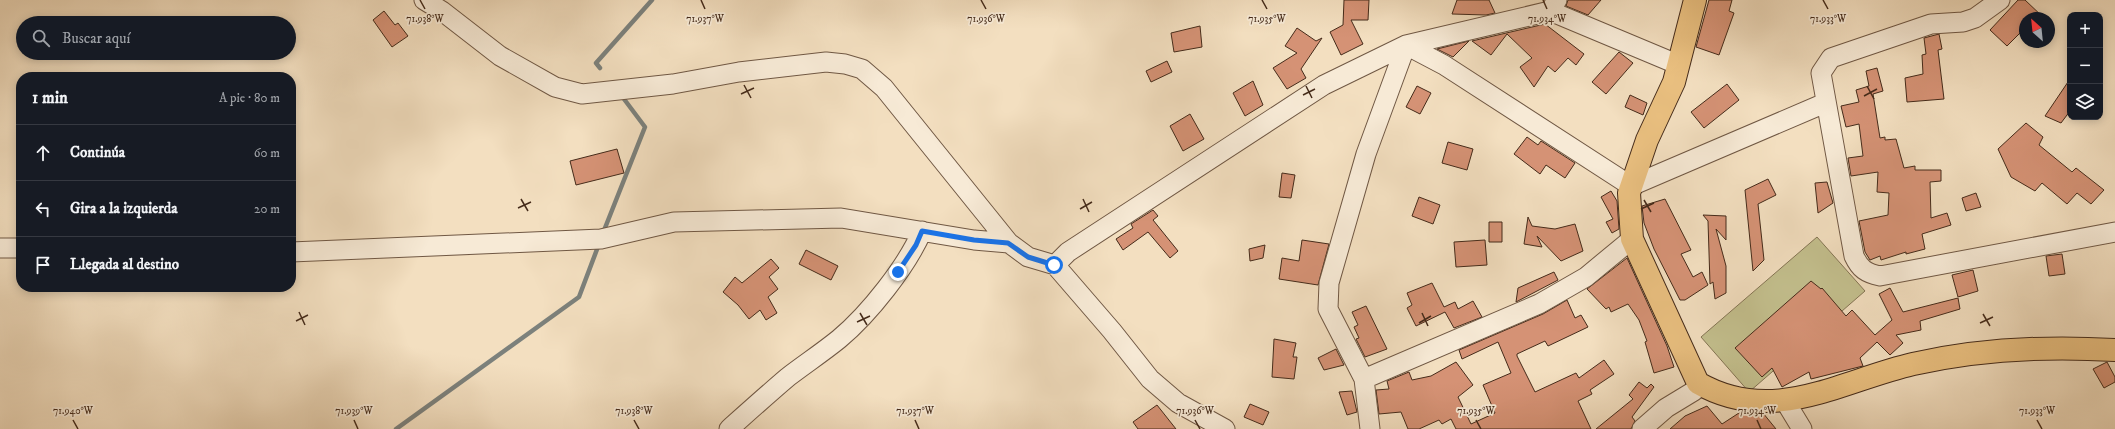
<!DOCTYPE html>
<html lang="es">
<meta charset="utf-8">
<style>
:root{--surface:#171b24;--page:#20242c;--text:#f1f3f6;--muted:#9ea1a6;--line:#363941}
body{margin:0;font-family:"IM FELL DW Pica",serif;background:var(--page);color:var(--text)}
.controls{position:absolute;right:12px;top:12px;display:grid;overflow:hidden;border-radius:8px;box-shadow:0 2px 10px #0003}
.controls button{width:36px;height:36px;display:grid;place-items:center;padding:0;border:0;border-bottom:1px solid var(--line);background:var(--surface);color:var(--text);font:20px sans-serif}
.compass{position:absolute;left:2019px;top:12px;width:36px;height:36px;border-radius:50%;background:var(--surface);box-shadow:0 2px 10px #0003;rotate:333deg}
.stop{position:absolute;width:12px;height:12px;margin:-9px;border:3px solid #1a73e8;border-radius:50%;background:#fff}
.stop.end{background:#1a73e8;border-color:#fff;box-shadow:0 1px 4px #0008}
.list{margin:0;padding:0;list-style:none}
h2{display:flex;justify-content:space-between;align-items:center;height:52px;margin:0;padding:0 16px;font-size:17px}
h2 small{font-size:13px;font-weight:400;color:var(--muted)}
.list li{display:grid;grid-template-columns:26px 1fr auto;gap:12px;align-items:center;box-sizing:border-box;height:56px;padding:0 16px;border-top:1px solid var(--line)}
.list b{display:block;font-size:15px;white-space:nowrap}
.list em{font-size:13px;font-style:normal;color:var(--muted)}
.icon{flex:none;width:22px;height:22px;fill:none;stroke:currentColor;stroke-width:2;stroke-linecap:round;stroke-linejoin:round}
.map{position:relative;flex:none;width:2115px;height:429px;overflow:hidden}
.search{position:absolute;background:var(--surface);box-shadow:0 2px 10px #0003;left:16px;top:16px;width:280px;height:44px;display:flex;align-items:center;gap:10px;box-sizing:border-box;padding:0 14px;border-radius:22px;color:var(--muted);font-size:15px}
.panel{position:absolute;background:var(--surface);box-shadow:0 2px 10px #0003;left:16px;top:72px;width:280px;height:220px;border-radius:16px}
.map>svg:first-child{display:block}
.green{fill:#c3bf8d;stroke:#847554}
.lines{fill:none;stroke-linecap:round;stroke-linejoin:round}
.stream{stroke:#7c817c;stroke-width:4.5}
.building{fill:#d59275;stroke:#452b1a}
.minor-casing{stroke:#705844;stroke-width:21}
.major-casing{stroke:#452b1a;stroke-width:24}
.minor{stroke:#f7ead6;stroke-width:19}
.major{stroke:#eac080;stroke-width:22}
.route{stroke:#1a73e8;stroke-width:5}
.ticks{fill:none;stroke:#452b1a;stroke-width:1.5}
.ticks-label{font-size:10px;text-anchor:middle;fill:#452b1a;stroke:#f7ead6;stroke-width:3.5;stroke-linejoin:round;paint-order:stroke}
</style>
<div class="map">
<svg width="2115" height="429" viewBox="0 0 2115 429">
<rect width="100%" height="100%" fill="#f3dfc0"/>
<filter id="stains"><feTurbulence type="fractalNoise" baseFrequency=".005" numOctaves="4"/><feColorMatrix values="0 0 0 0 .2 0 0 0 0 .09 0 0 0 0 .02 0 0 0 .5 -.17"/></filter>
<radialGradient id="worn" r=".72"><stop offset=".6" stop-color="#630" stop-opacity="0"/><stop offset="1" stop-color="#630" stop-opacity=".3"/></radialGradient>
<path class="green" d="M 1817,237 L 1865,291 L 1749,392 L 1701,337 Z"/>
<g class="lines">
<path class="stream" d="M 600,68 L 596,63 L 652,0
M 603,233 L 645,127 L 621,95
M 396,429 L 579,297 L 599,244"/>
</g>
<path class="building" d="M 1344,0 L 1369,0 L 1368,20 L 1351,20 L 1363,44 L 1341,55 L 1330,32 L 1343,25 Z
M 1457,0 L 1489,0 L 1495,13 L 1486,15 L 1452,14 Z
M 1568,0 L 1601,0 L 1588,15 L 1566,6 Z
M 1709,0 L 1732,0 L 1729,11 L 1734,13 L 1719,55 L 1696,47 Z
M 2018,0 L 2025,0 L 2044,18 L 2025,18 L 2025,28 L 2007,46 L 1990,30 Z
M 384,11 L 395,25 L 398,23 L 408,36 L 392,47 L 373,20 Z
M 1545,24 L 1584,54 L 1576,65 L 1568,58 L 1555,72 L 1548,66 L 1534,87 L 1520,67 L 1532,58 L 1507,34 L 1491,55 L 1472,41 Z
M 1200,26 L 1202,47 L 1174,52 L 1171,33 Z
M 1297,28 L 1316,41 L 1322,38 L 1301,69 L 1306,78 L 1287,89 L 1273,68 L 1297,53 L 1285,46 Z
M 1939,34 L 1942,49 L 1938,50 L 1944,99 L 1907,102 L 1905,78 L 1923,74 L 1922,55 L 1926,54 L 1924,38 Z
M 1469,41 L 1453,57 L 1437,49 Z
M 1619,52 L 1633,63 L 1606,94 L 1592,82 Z
M 1167,61 L 1172,72 L 1151,82 L 1146,71 Z
M 1877,68 L 1883,91 L 1873,94 L 1880,138 L 1885,137 L 1885,140 L 1896,139 L 1904,168 L 1915,166 L 1915,170 L 1941,170 L 1941,181 L 1930,182 L 1931,218 L 1947,213 L 1951,225 L 1922,234 L 1925,249 L 1906,254 L 1906,252 L 1881,260 L 1880,256 L 1870,260 L 1865,252 L 1859,221 L 1888,215 L 1889,193 L 1877,192 L 1878,172 L 1851,176 L 1848,158 L 1863,156 L 1859,124 L 1846,127 L 1841,106 L 1859,102 L 1856,90 L 1869,86 L 1866,71 Z
M 2070,79 L 2070,111 L 2061,123 L 2045,116 Z
M 1253,81 L 1263,105 L 1245,116 L 1233,93 Z
M 1727,84 L 1739,100 L 1704,128 L 1691,112 Z
M 1417,86 L 1431,93 L 1420,114 L 1406,107 Z
M 1630,95 L 1647,103 L 1643,115 L 1625,107 Z
M 1190,114 L 1204,139 L 1183,151 L 1170,126 Z
M 2026,123 L 2043,137 L 2039,145 L 2072,172 L 2076,168 L 2104,190 L 2091,204 L 2077,193 L 2067,204 L 2042,183 L 2035,191 L 2011,177 L 1998,149 Z
M 1527,137 L 1538,145 L 1541,141 L 1575,163 L 1565,178 L 1546,165 L 1540,174 L 1514,154 Z
M 1448,142 L 1473,149 L 1467,170 L 1442,163 Z
M 617,149 L 624,173 L 576,185 L 570,161 Z
M 1282,173 L 1295,175 L 1291,198 L 1279,197 Z
M 1768,179 L 1776,195 L 1758,204 L 1764,260 L 1753,271 L 1745,190 Z
M 1827,182 L 1833,203 L 1818,213 L 1815,183 Z
M 1611,191 L 1617,201 L 1619,229 L 1612,233 L 1606,222 L 1613,219 L 1601,197 Z
M 1976,193 L 1981,207 L 1966,211 L 1962,198 Z
M 1419,197 L 1440,205 L 1433,224 L 1412,216 Z
M 1665,199 L 1691,250 L 1681,254 L 1693,277 L 1702,272 L 1708,285 L 1685,300 L 1680,300 L 1654,249 L 1644,223 L 1642,206 Z
M 1153,210 L 1158,216 L 1153,220 L 1178,251 L 1170,258 L 1148,232 L 1123,250 L 1116,239 L 1133,228 L 1131,224 Z
M 1703,215 L 1726,216 L 1726,240 L 1716,229 L 1726,266 L 1726,293 L 1715,299 L 1713,282 L 1710,284 L 1708,221 Z
M 1528,217 L 1532,226 L 1555,229 L 1575,224 L 1583,251 L 1561,261 L 1537,236 L 1542,247 L 1524,244 Z
M 1489,222 L 1502,222 L 1502,242 L 1489,242 Z
M 1302,240 L 1329,244 L 1318,285 L 1279,279 L 1282,258 L 1299,261 Z
M 1485,240 L 1487,265 L 1456,267 L 1454,242 Z
M 1265,245 L 1263,258 L 1250,261 L 1249,249 Z
M 806,250 L 838,266 L 831,280 L 799,264 Z
M 2062,254 L 2065,274 L 2049,276 L 2046,256 Z
M 1627,258 L 1667,346 L 1674,367 L 1654,373 L 1645,342 L 1647,341 L 1639,320 L 1628,304 L 1611,312 L 1609,307 L 1606,309 L 1587,289 Z
M 771,259 L 779,268 L 769,277 L 778,289 L 768,297 L 777,313 L 766,320 L 760,310 L 749,319 L 738,305 L 723,292 L 735,277 L 742,283 Z
M 1973,270 L 1978,291 L 1958,297 L 1952,275 Z
M 1554,272 L 1558,280 L 1516,302 L 1518,288 Z
M 1811,281 L 1821,289 L 1822,288 L 1846,316 L 1852,310 L 1875,335 L 1892,320 L 1879,294 L 1890,288 L 1903,312 L 1958,298 L 1960,309 L 1920,321 L 1921,330 L 1896,335 L 1903,343 L 1890,355 L 1877,342 L 1860,358 L 1863,366 L 1811,379 L 1809,372 L 1782,387 L 1772,368 L 1762,377 L 1735,348 Z
M 1432,283 L 1444,307 L 1455,302 L 1458,309 L 1473,301 L 1482,317 L 1454,328 L 1445,312 L 1416,326 L 1407,308 L 1412,305 L 1407,293 Z
M 1567,300 L 1575,318 L 1581,315 L 1588,327 L 1548,346 L 1545,341 L 1517,354 L 1517,356 L 1535,392 L 1576,373 L 1579,378 L 1604,360 L 1614,374 L 1590,390 L 1592,394 L 1578,401 L 1591,429 L 1456,429 L 1451,419 L 1442,424 L 1439,420 L 1419,429 L 1408,429 L 1401,412 L 1379,414 L 1376,390 L 1389,389 L 1387,381 L 1409,372 L 1412,380 L 1431,376 L 1456,362 L 1473,385 L 1458,397 L 1471,424 L 1495,413 L 1483,385 L 1511,373 L 1498,342 L 1462,359 L 1459,350 L 1543,314 Z
M 1366,306 L 1387,349 L 1365,357 L 1356,339 L 1359,338 L 1354,327 L 1358,325 L 1352,312 Z
M 1274,339 L 1296,343 L 1293,357 L 1297,357 L 1294,379 L 1272,377 Z
M 1336,349 L 1344,365 L 1324,370 L 1318,358 Z
M 2107,362 L 2115,377 L 2115,382 L 2104,388 L 2093,369 Z
M 1639,382 L 1647,388 L 1651,384 L 1654,387 L 1632,417 L 1635,421 L 1631,429 L 1596,429 L 1633,399 L 1629,395 Z
M 1352,391 L 1357,412 L 1347,415 L 1339,392 Z
M 1250,404 L 1269,412 L 1263,425 L 1244,417 Z
M 1157,405 L 1176,429 L 1138,429 L 1133,422 Z
M 1707,406 L 1722,424 L 1742,411 L 1763,413 L 1776,429 L 1670,429 L 1685,416 Z"/>
<g class="lines">
<defs>
<path id="minor" d="M 424,0 L 442,11 L 500,56 L 555,87 L 582,94 L 673,84 L 739,72 L 826,62 L 845,64 L 862,69 L 884,88 L 1009,243 L 1028,257 L 1055,265 L 1112,331 L 1150,379 L 1178,403 L 1225,429
M 2000,0 L 1975,18 L 1963,22 L 1931,24 L 1831,58 L 1821,73 L 1854,256 C 1860,269 1866,273 1880,276 L 2115,232
M 1550,11 L 1679,65
M 0,248 L 21,248
M 291,252 L 601,239 L 674,222 L 841,218 L 974,240 L 1009,243
M 1055,265 L 1068,252 L 1324,85 L 1406,45 L 1550,11 L 1557,0
M 1364,379 L 1328,309 L 1329,283 L 1366,154 L 1406,45 L 1444,65 L 1631,186 L 1825,103
M 1785,401 L 1802,429
M 729,429 C 748,412 768,394 788,377 C 805,364 823,352 839,339 C 869,314 907,266 922,231
M 1370,429 L 1364,379 L 1539,304 L 1586,277 L 1632,239
M 1642,429 L 1666,408 L 1694,391 L 1698,383"/>
<path id="major" d="M 1695,0 L 1674,82 L 1647,140 L 1629,193 L 1632,239 L 1698,383 C 1773,426 1840,381 1913,364 C 1979,349 2048,346 2115,350"/>
</defs>
<use href="#minor" class="minor-casing"/>
<use href="#major" class="major-casing"/>
<use href="#minor" class="minor"/>
<use href="#major" class="major"/>
</g>
<g class="lines">
<path class="route" d="M 898,272 L 916,245 L 922,231 L 974,240 L 1008,243 L 1028,257 L 1054,265"/>
</g>
<path class="ticks" d="M 420,0 L 425,9M 701,0 L 705,9M 981,0 L 986,9M 1262,0 L 1267,9M 1543,0 L 1547,9M 1823,0 L 1828,9M 744,85 L 751,98M 1306,86 L 1312,98M 1867,86 L 1874,99M 741,94 L 754,88M 1303,95 L 1315,89M 1864,96 L 1877,89M 521,199 L 528,211M 1083,199 L 1089,212M 1644,200 L 1651,212M 518,208 L 531,202M 1080,209 L 1092,202M 1641,209 L 1654,203M 299,312 L 305,325M 860,313 L 867,325M 1422,313 L 1428,326M 1983,314 L 1990,326M 296,321 L 308,315M 857,322 L 870,316M 1419,323 L 1431,316M 1980,323 L 1993,317M 73,420 L 78,429M 354,420 L 358,429M 634,420 L 639,429M 915,420 L 919,429M 1195,420 L 1200,429M 1476,420 L 1481,429M 1757,420 L 1761,429M 2037,420 L 2042,429"/>
<g class="ticks-label">
<text x="425" y="22">71.938°W</text>
<text x="705" y="22">71.937°W</text>
<text x="986" y="22">71.936°W</text>
<text x="1267" y="22">71.935°W</text>
<text x="1547" y="22">71.934°W</text>
<text x="1828" y="22">71.933°W</text>
<text x="73" y="414">71.940°W</text>
<text x="354" y="414">71.939°W</text>
<text x="634" y="414">71.938°W</text>
<text x="915" y="414">71.937°W</text>
<text x="1195" y="414">71.936°W</text>
<text x="1476" y="414">71.935°W</text>
<text x="1757" y="414">71.934°W</text>
<text x="2037" y="414">71.933°W</text>
</g>
<rect width="100%" height="100%" filter="url(#stains)"/>
<rect width="100%" height="100%" fill="url(#worn)"/>
</svg>
<div class="controls">
<button>+</button>
<button>−</button>
<button><svg class="icon" aria-label="layers" viewBox="0 0 24 24"><path d="M12 4l9 5-9 5-9-5zM3 14l9 5 9-5"/></svg></button>
</div>
<svg class="compass" viewBox="-18 -18 36 36"><path d="M0-13l5 13h-10z" fill="#e53935"/><path d="M0 13l5-13h-10z" fill="#9ea1a6"/></svg>
<div class="stop" style="left:1054px;top:265px"></div>
<div class="stop end" style="left:898px;top:272px"></div>
<div class="search"><svg class="icon" aria-label="search" viewBox="0 0 24 24"><circle cx="10" cy="10" r="6"/><path d="M15 15l6 6"/></svg>Buscar aquí</div>
<section class="panel">
<h2>1 min<small>A pie · 80 m</small></h2>
<ul class="list">
<li><svg class="icon" aria-label="ahead" viewBox="0 0 24 24"><path d="M12 20V5M6 11l6-6 6 6"/></svg><div><b>Continúa</b></div><em>60 m</em></li>
<li><svg class="icon" aria-label="left" viewBox="0 0 24 24"><path d="M17 20v-9H6M10 6l-5 5 5 5"/></svg><div><b>Gira a la izquierda</b></div><em>20 m</em></li>
<li><svg class="icon" aria-label="arrive" viewBox="0 0 24 24"><path d="M6 21V4h12l-3 4 3 4H6"/></svg><div><b>Llegada al destino</b></div></li>
</ul>
</section>
</div>
